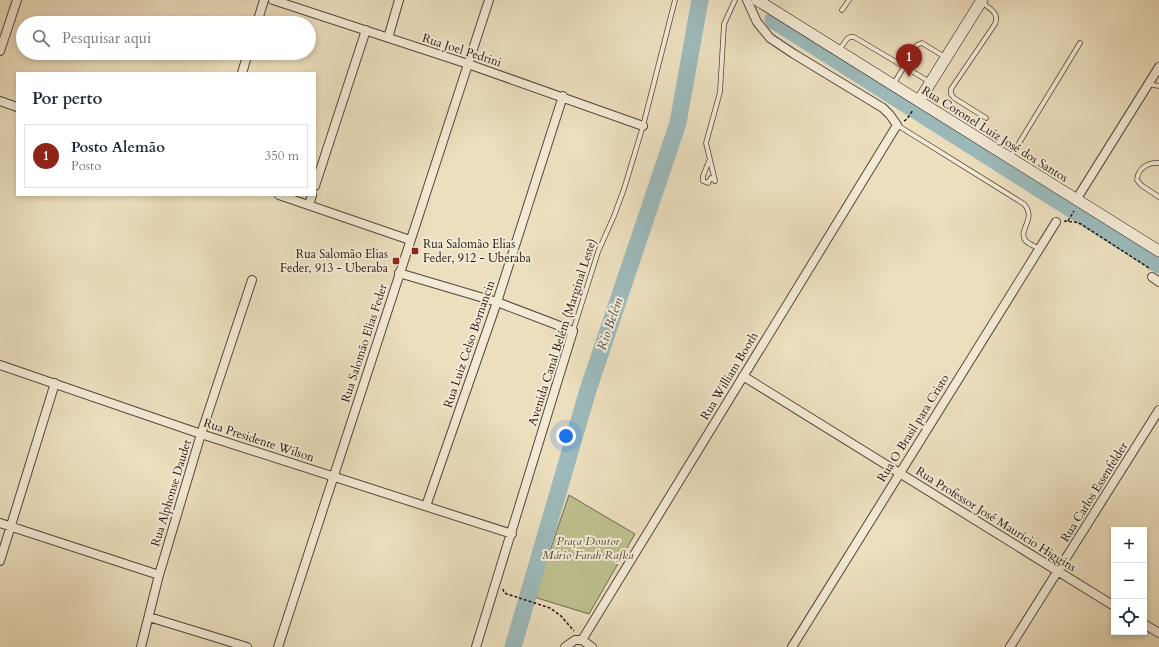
<!DOCTYPE html>
<html lang="pt">
<meta charset="utf-8">
<style>
:root{--surface:#fff;--page:#f6f6f7;--text:#1f2937;--muted:#747a83;--line:#e0e1e3;--accent:#8f2418}
body{margin:0;font-family:Cardo,serif;background:var(--page);color:var(--text)}
.controls{position:absolute;right:12px;bottom:12px;display:grid;overflow:hidden;border-radius:0px;box-shadow:0 2px 6px #0003}
.controls button{width:36px;height:36px;display:grid;place-items:center;padding:0;border:0;border-bottom:1px solid var(--line);background:var(--surface);color:var(--text);font:20px sans-serif}
.you{position:absolute;left:566px;top:436px;width:14px;height:14px;margin:-10px;border:3px solid #fff;border-radius:50%;background:#1a73e8;box-shadow:0 0 0 6px #1a73e833}
.badge{display:grid;place-items:center;width:26px;height:26px;border-radius:50%;background:var(--accent);color:#fff;font-size:13px;font-weight:700}
.pin{position:absolute;translate:-50% -33px;filter:drop-shadow(0 1px 2px #0008)}
.pin::after{content:'';position:absolute;top:21px;width:14px;height:12px;background:inherit;clip-path:polygon(0 0,100% 0,50% 100%)}
.list{margin:0;padding:0;list-style:none}
h2{display:flex;justify-content:space-between;align-items:center;height:52px;margin:0;padding:0 16px;font-size:17px}
h2 small{font-size:13px;font-weight:400;color:var(--muted)}
.list li{display:grid;grid-template-columns:26px 1fr auto;gap:12px;align-items:center;box-sizing:border-box;height:64px;margin:0 8px 8px;padding:0 8px;border:1px solid var(--line);border-radius:0px}
.list b{display:block;font-size:15px;white-space:nowrap}
.list p{margin:0;font-size:13px;white-space:nowrap;color:var(--muted)}
.list em{font-size:13px;font-style:normal;color:var(--muted)}
.icon{flex:none;width:22px;height:22px;fill:none;stroke:currentColor;stroke-width:2;stroke-linecap:round;stroke-linejoin:round}
.map{position:relative;flex:none;width:1159px;height:647px;overflow:hidden}
.search{position:absolute;background:var(--surface);box-shadow:0 2px 6px #0003;left:16px;top:16px;width:300px;height:44px;display:flex;align-items:center;gap:10px;box-sizing:border-box;padding:0 14px;border-radius:22px;color:var(--muted);font-size:15px}
.panel{position:absolute;background:var(--surface);box-shadow:0 2px 6px #0003;left:16px;top:72px;width:300px;height:124px;border-radius:0px}
.map>svg:first-child{display:block}
.green{fill:#bdc08e;stroke:#6e6a4e}
.lines{fill:none;stroke-linecap:round;stroke-linejoin:round}
.river{stroke:#9cbabb;stroke-width:17}
.lane-casing{stroke:#52463b;stroke-width:5.5}
.street-casing{stroke:#52463b;stroke-width:10}
.secondary-casing{stroke:#1f130f;stroke-width:12}
.path{stroke:#1f130f;stroke-width:1.5;stroke-dasharray:3 2;stroke-linecap:butt}
.lane{stroke:#f3ead5;stroke-width:4}
.street{stroke:#f3ead5;stroke-width:8}
.secondary{stroke:#f3ead5;stroke-width:11}
.poi-dot{fill:#8f2418;stroke:#f3ead5;stroke-width:1.5}
.labels{text-anchor:middle;dominant-baseline:central;stroke-width:4;stroke-linejoin:round;paint-order:stroke}
.street-label{font-size:12px;fill:#1f130f;stroke:#f3ead5}
.poi-label{font-size:12px;fill:#1f130f;stroke:#f3ead5;text-anchor:start}
.park-label{font-size:12px;font-style:italic;fill:#56503b;stroke:#f3ead5}
.water-label{font-size:13px;font-style:italic;fill:#4b4d4b;stroke:#f3ead5}
</style>
<div class="map">
<svg width="1159" height="647" viewBox="0 0 1159 647">
<rect width="100%" height="100%" fill="#ecdfbe"/>
<filter id="stains"><feTurbulence type="fractalNoise" baseFrequency=".005" numOctaves="4"/><feColorMatrix values="0 0 0 0 .2 0 0 0 0 .09 0 0 0 0 .02 0 0 0 .5 -.17"/></filter>
<radialGradient id="worn" r=".72"><stop offset=".6" stop-color="#630" stop-opacity="0"/><stop offset="1" stop-color="#630" stop-opacity=".3"/></radialGradient>
<path class="green" d="M 569,495 L 635,534 L 589,614 L 534,597 Z"/>
<g class="lines">
<path class="river" d="M 773,20 L 1159,265
M 513,647 L 588,390 L 678,123 L 700,0"/>
<defs>
<path id="lane" d="M 981,2 C 989,8 1000,13 995,24 L 951,89 L 951,94 L 954,98 L 986,118
M 842,10 L 849,0
M 839,50 L 847,39 L 850,37 L 854,37 L 930,82
M 1149,84 L 1159,86
M 893,85 L 917,45 L 922,43 L 945,57
M 897,125 L 1024,204 C 1037,219 1018,229 1025,240 C 1028,244 1035,246 1039,249
M 1010,158 L 1080,43
M 709,161 L 703,176 L 703,181 L 708,183 L 711,178 L 715,181 L 706,143 L 720,92 L 724,24 L 735,0
M 1159,163 C 1148,162 1138,168 1137,180 L 1141,185 L 1159,197
M 573,331 L 598,252 L 614,216 L 624,189 L 643,126 L 675,0"/>
<path id="street" d="M 273,0 L 468,64 L 643,126
M 257,23 L 264,0
M 388,38 L 399,0
M 0,51 L 17,0
M 242,73 L 248,53
M 0,101 L 17,107
M 315,186 L 366,30
M 279,195 L 410,240
M 1076,200 L 1159,67
M 309,205 L 312,195
M 399,273 L 497,302 L 573,331 L 476,647
M 1152,277 L 1159,282
M 0,365 L 201,434 L 512,534
M 743,376 L 1114,606
M 426,506 L 497,302 L 563,96
M 0,523 L 159,575
M 0,561 L 55,383
M 149,617 L 247,647
M 1144,624 L 1159,633
M 582,640 L 897,125 L 890,115 L 883,108 L 794,54 L 770,38 L 757,22 L 747,0
M 582,640 L 592,647
M 141,647 L 159,575 L 201,434 L 252,280
M 278,647 L 489,0
M 565,647 L 575,640 L 582,640
M 792,647 L 1056,222
M 1010,647 L 1159,410"/>
<path id="secondary" d="M 757,0 L 1159,251
M 919,101 L 982,0"/>
</defs>
<use href="#lane" class="lane-casing"/>
<use href="#street" class="street-casing"/>
<use href="#secondary" class="secondary-casing"/>
<path class="path" d="M 904,121 L 907,119 L 913,110
M 1064,221 L 1075,222 L 1081,224 L 1149,268 L 1149,270
M 1068,221 L 1074,211
M 503,589 L 504,593 L 550,608 L 561,616 L 574,631"/>
<use href="#lane" class="lane"/>
<use href="#street" class="street"/>
<use href="#secondary" class="secondary"/>
</g>
<g class="poi-dot">
<rect x="411" y="247" width="8" height="8" rx="2"/>
<rect x="392" y="257" width="8" height="8" rx="2"/>
</g>
<g class="labels">
<g class="street-label">
<text transform="translate(462 50) rotate(18)">Rua Joel Pedrini</text>
<text transform="translate(995 134) rotate(32)">Rua Coronel Luiz José dos Santos</text>
<text transform="translate(562 332) rotate(-72)">Avenida Canal Belém (Marginal Leste)</text>
<text transform="translate(364 343) rotate(-72)">Rua Salomão Elias Feder</text>
<text transform="translate(469 344) rotate(-71)">Rua Luiz Celso Bornancin</text>
<text transform="translate(729 376) rotate(-59)">Rua William Booth</text>
<text transform="translate(913 428) rotate(-58)">Rua O Brasil para Cristo</text>
<text transform="translate(259 440) rotate(18)">Rua Presidente Wilson</text>
<text transform="translate(1094 492) rotate(-58)">Rua Carlos Essenfelder</text>
<text transform="translate(171 493) rotate(-73)">Rua Alphonse Daudet</text>
<text transform="translate(996 519) rotate(32)">Rua Professor José Maurício Higgins</text>
</g>
<g class="poi-label">
<text x="423" y="244">Rua Salomão Elias<tspan x="423" dy="14">Feder, 912 - Uberaba</tspan></text>
<text x="388" y="254" text-anchor="end">Rua Salomão Elias<tspan x="388" dy="14">Feder, 913 - Uberaba</tspan></text>
</g>
<g class="park-label">
<text x="588" y="541">Praça Doutor<tspan x="588" dy="14">Mário Farah Rafka</tspan></text>
</g>
<g class="water-label">
<text transform="translate(610 324) rotate(-71)">Rio Belém</text>
</g>
</g>
<rect width="100%" height="100%" filter="url(#stains)"/>
<rect width="100%" height="100%" fill="url(#worn)"/>
</svg>
<div class="controls">
<button>+</button>
<button>−</button>
<button><svg class="icon" aria-label="locate" viewBox="0 0 24 24"><circle cx="12" cy="12" r="6"/><path d="M12 2v4M12 18v4M2 12h4M18 12h4"/></svg></button>
</div>
<div class="you"></div>
<div class="pin badge" style="left:909px;top:77px">1</div>
<div class="search"><svg class="icon" aria-label="search" viewBox="0 0 24 24"><circle cx="10" cy="10" r="6"/><path d="M15 15l6 6"/></svg>Pesquisar aqui</div>
<section class="panel">
<h2>Por perto<small></small></h2>
<ul class="list">
<li><span class="badge">1</span><div><b>Posto Alemão</b><p>Posto</p></div><em>350 m</em></li>
</ul>
</section>
</div>
